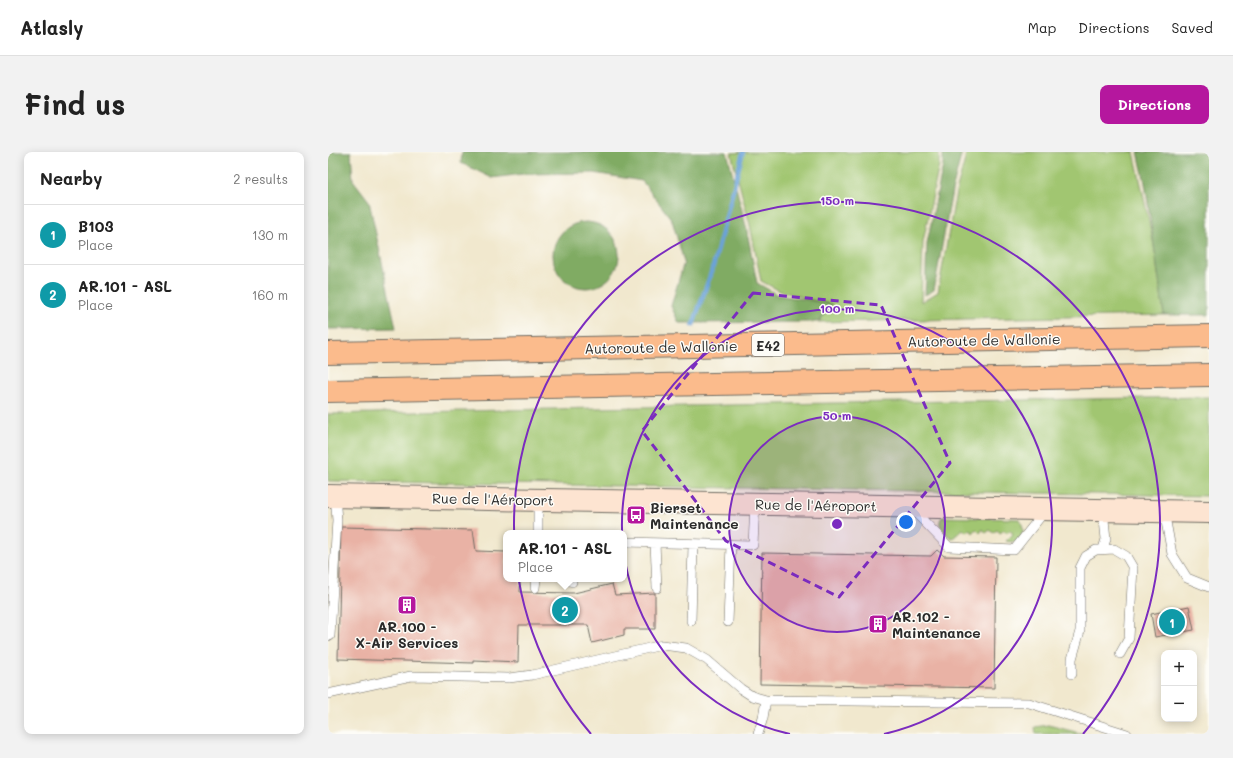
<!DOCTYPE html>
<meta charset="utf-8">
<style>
:root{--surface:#fff;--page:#f2f2f2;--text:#222;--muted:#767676;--line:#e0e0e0;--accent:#b5179e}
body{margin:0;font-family:Mali,sans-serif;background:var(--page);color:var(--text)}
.controls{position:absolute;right:12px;bottom:12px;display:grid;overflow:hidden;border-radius:8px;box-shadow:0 2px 10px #0003}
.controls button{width:36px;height:36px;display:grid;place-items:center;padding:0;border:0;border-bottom:1px solid var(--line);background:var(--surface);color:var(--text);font:20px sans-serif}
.you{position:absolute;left:578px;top:370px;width:14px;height:14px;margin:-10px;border:3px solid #fff;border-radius:50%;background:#1a73e8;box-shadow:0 0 0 6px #1a73e833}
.badge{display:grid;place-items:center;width:26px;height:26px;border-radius:50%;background:var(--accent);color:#fff;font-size:13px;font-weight:700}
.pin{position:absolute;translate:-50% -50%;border:2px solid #fff;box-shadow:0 1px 4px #0006}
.popup{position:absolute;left:175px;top:378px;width:124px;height:52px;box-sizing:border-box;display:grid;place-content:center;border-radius:8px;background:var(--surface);filter:drop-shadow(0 1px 3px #0005);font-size:13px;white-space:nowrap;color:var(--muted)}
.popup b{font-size:15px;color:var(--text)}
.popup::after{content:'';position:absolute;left:50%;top:100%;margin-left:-8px;border:8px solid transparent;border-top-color:var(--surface)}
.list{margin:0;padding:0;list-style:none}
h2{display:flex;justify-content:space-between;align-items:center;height:52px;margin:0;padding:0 16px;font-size:17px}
h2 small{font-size:13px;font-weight:400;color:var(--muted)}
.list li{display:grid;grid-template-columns:26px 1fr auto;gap:12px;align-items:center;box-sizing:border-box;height:60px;padding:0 16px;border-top:1px solid var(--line)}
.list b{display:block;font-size:15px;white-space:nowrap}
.list p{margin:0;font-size:13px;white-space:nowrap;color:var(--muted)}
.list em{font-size:13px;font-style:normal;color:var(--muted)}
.map{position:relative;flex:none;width:881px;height:582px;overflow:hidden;border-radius:8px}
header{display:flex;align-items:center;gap:24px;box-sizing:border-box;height:56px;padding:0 20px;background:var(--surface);border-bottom:1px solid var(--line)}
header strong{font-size:19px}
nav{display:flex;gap:22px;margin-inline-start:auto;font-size:14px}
.intro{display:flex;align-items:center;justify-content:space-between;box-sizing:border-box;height:96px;padding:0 24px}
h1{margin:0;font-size:28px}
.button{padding:10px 18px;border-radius:8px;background:var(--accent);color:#fff;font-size:14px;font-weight:700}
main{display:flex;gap:24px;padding:0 24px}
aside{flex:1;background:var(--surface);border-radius:8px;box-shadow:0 2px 10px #0003}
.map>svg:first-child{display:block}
.green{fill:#a1c671;stroke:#66784e}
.forest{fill:#80ab63;stroke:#566b47}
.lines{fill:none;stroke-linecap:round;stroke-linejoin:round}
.stream{stroke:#6ba3d9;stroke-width:4.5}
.building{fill:#e9b2a5}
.lane-casing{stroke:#706d64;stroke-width:10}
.secondary-casing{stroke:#706d64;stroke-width:24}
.highway-casing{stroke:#706d64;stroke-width:24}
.lane{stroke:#fff;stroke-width:9}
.secondary{stroke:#fde4d1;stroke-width:22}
.highway{stroke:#fbbb8c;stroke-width:22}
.marked{fill:none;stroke:#7b2cbf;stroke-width:3;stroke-dasharray:8 5;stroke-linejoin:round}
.ring{fill:none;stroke:#7b2cbf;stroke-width:2}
.labels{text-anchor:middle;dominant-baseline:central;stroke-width:3;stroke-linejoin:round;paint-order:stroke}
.shield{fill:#fdfcf7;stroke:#6a6a68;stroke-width:1}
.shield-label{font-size:13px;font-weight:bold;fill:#2b2b2b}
.street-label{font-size:14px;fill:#2b2b2b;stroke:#fdfcf7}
.poi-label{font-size:14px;font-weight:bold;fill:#2b2b2b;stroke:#fdfcf7;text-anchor:start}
.centre{fill:#7b2cbf;stroke:#fdfcf7;stroke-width:2}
.ring-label{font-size:12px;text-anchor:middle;font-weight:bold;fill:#7b2cbf;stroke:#fdfcf7;stroke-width:3;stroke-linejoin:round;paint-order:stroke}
</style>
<header>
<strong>Atlasly</strong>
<nav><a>Map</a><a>Directions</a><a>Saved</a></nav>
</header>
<div class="intro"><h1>Find us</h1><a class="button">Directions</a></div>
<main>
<aside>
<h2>Nearby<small>2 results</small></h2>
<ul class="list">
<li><span class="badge" style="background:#0f9aa8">1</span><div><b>B103</b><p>Place</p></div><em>130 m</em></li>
<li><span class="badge" style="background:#0f9aa8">2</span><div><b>AR.101 - ASL</b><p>Place</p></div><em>160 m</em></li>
</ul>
</aside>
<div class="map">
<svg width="881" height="582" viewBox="0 0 881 582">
<rect width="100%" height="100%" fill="#fdfcf7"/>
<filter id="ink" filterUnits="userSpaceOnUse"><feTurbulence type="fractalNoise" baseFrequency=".025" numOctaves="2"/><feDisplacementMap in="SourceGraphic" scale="8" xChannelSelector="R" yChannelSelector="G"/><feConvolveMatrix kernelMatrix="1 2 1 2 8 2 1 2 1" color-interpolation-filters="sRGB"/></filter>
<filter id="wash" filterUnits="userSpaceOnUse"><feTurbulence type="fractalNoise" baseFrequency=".012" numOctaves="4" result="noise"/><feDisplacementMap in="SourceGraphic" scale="16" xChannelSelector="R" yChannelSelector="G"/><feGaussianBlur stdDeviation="0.9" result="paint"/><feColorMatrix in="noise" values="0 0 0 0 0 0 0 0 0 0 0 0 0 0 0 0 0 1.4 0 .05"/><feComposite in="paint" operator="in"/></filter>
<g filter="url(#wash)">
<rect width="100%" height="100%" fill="#f1e8ce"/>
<path class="green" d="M 422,0 L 611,0 L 611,13 L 595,90 L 593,150 L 610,140 L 628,40 L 639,0 L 806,0 L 826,93 L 836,163 L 491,170 L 504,152 L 488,149 L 452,139 L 433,129 L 422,73 L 403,1 Z
M 881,245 L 881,344 L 0,329 L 0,262 L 446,252 Z
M 614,365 L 691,367 C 696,374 697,383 689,389 C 686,390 681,390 678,389 L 685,382 L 682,378 L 679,381 L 676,378 L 672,381 L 669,378 L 665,381 L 662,378 L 658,381 L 655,377 L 652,381 L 648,377 L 645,381 L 642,377 L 638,380 L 635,377 L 625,386 L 624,386 C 616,381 608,373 614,365 Z
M 720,573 L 756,582 L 708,582 L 707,575 Z"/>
<path class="forest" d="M 0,0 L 23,0 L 25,28 L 41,49 L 68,176 L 0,177 Z
M 134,0 L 399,0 L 418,74 L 429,131 L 450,143 L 504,152 L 491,170 L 351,171 L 343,154 L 356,110 L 344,68 L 314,29 L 266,21 L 195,22 L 164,26 L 133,11 Z
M 615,0 L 634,0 L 624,39 L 606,138 L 597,143 L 599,91 L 615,13 Z
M 810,0 L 881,0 L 881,163 L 836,163 L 817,31 Z
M225 103a33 33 0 1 1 66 0a33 33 0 1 1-66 0Z"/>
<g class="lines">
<path class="stream" d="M 365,173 L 385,115 L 415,0"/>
</g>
<g id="blocks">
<path class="building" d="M 13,375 L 145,378 L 148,399 L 178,400 L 178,427 L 192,427 L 192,440 L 246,441 L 284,432 L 287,443 L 327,441 L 327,477 L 296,477 L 296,483 L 264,491 L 260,473 L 191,473 L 190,510 L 145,508 L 145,511 L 10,507 Z
M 609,398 L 616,404 L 668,405 L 666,536 L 432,532 L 434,401 L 603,404 Z
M 861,454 L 866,478 L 827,485 L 823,462 Z"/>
</g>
</g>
<g filter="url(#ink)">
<use href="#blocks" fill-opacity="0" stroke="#706d64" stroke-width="1"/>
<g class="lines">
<defs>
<path id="lane" d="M 585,358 L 621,395 L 686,398 L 717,359
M 775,358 L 778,387 L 775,397
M 836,359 L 844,402 L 859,426 L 881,435
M 210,381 L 210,348
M 296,390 L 425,393 L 427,352
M 327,391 L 329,436
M 244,430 L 244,427
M 207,436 L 208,427
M 363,469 L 365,392
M 400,470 L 403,393
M 2,484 L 9,368 L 7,344
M 744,522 L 744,507 L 752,479 L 752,416 L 758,404 L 768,398 L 786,397 L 798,404 L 805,416 L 801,486 L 792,502
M 0,542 L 83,524 L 181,526 L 204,523 L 334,493 L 358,496 L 379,508 L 413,537 L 424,544 L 438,548 L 701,551 L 799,582
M 430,582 L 435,566 L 438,548"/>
<path id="secondary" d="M 0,344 L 881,360"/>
<path id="highway" d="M 0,201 L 881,184
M 0,239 L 881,223"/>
</defs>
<use href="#lane" class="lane-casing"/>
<use href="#secondary" class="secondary-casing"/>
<use href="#highway" class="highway-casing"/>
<use href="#lane" class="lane"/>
<use href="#secondary" class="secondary"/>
<use href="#highway" class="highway"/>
</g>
</g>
<path class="marked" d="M 425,141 L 553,153 L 622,311 L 511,445 L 398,389 L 314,279 Z"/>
<circle cx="509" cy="372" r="108" fill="#7b2cbf" fill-opacity=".12"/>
<g class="ring">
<circle cx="509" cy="372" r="108"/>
<path d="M462 582A215 215 0 1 1 556 582"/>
<path d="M263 582A323 323 0 1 1 755 582"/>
</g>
<defs>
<symbol id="bus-square" viewBox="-11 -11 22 22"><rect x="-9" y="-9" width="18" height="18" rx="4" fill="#b5179e" stroke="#fdfcf7"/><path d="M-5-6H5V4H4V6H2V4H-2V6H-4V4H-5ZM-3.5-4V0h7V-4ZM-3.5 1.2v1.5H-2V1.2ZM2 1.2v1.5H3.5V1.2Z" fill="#fff"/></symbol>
<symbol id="building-square" viewBox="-11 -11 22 22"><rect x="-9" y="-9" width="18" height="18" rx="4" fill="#b5179e" stroke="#fdfcf7"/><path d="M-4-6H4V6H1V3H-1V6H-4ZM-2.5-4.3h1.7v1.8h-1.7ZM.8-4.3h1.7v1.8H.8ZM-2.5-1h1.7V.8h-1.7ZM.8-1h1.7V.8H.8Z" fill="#fff"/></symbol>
</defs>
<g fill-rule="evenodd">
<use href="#bus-square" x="297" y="352" width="22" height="22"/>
<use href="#building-square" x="68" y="442" width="22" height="22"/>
<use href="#building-square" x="539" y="461" width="22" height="22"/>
</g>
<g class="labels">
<rect class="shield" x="424" y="182" width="32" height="22" rx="3"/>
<g class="shield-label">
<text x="440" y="193">E42</text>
</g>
<g class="street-label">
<text transform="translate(656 188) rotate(-1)">Autoroute de Wallonie</text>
<text transform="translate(333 195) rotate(-1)">Autoroute de Wallonie</text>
<text transform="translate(165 347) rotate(1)">Rue de l'Aéroport</text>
<text transform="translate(488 353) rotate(1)">Rue de l'Aéroport</text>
</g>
<g class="poi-label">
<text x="322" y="355">Bierset<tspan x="322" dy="16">Maintenance</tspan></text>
<text x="564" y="464">AR.102 -<tspan x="564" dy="16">Maintenance</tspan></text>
<text x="79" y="474" text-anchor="middle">AR.100 -<tspan x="79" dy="16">X-Air Services</tspan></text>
</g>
</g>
<circle cx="509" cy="372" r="6" class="centre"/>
<g class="ring-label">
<text x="509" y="53">150 m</text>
<text x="509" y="161">100 m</text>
<text x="509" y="268">50 m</text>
</g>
</svg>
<div class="controls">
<button>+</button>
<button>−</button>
</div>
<div class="you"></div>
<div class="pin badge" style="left:844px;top:470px;background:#0f9aa8">1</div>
<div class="pin badge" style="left:237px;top:458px;background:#0f9aa8">2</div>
<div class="popup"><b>AR.101 - ASL</b>Place</div>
</div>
</main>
